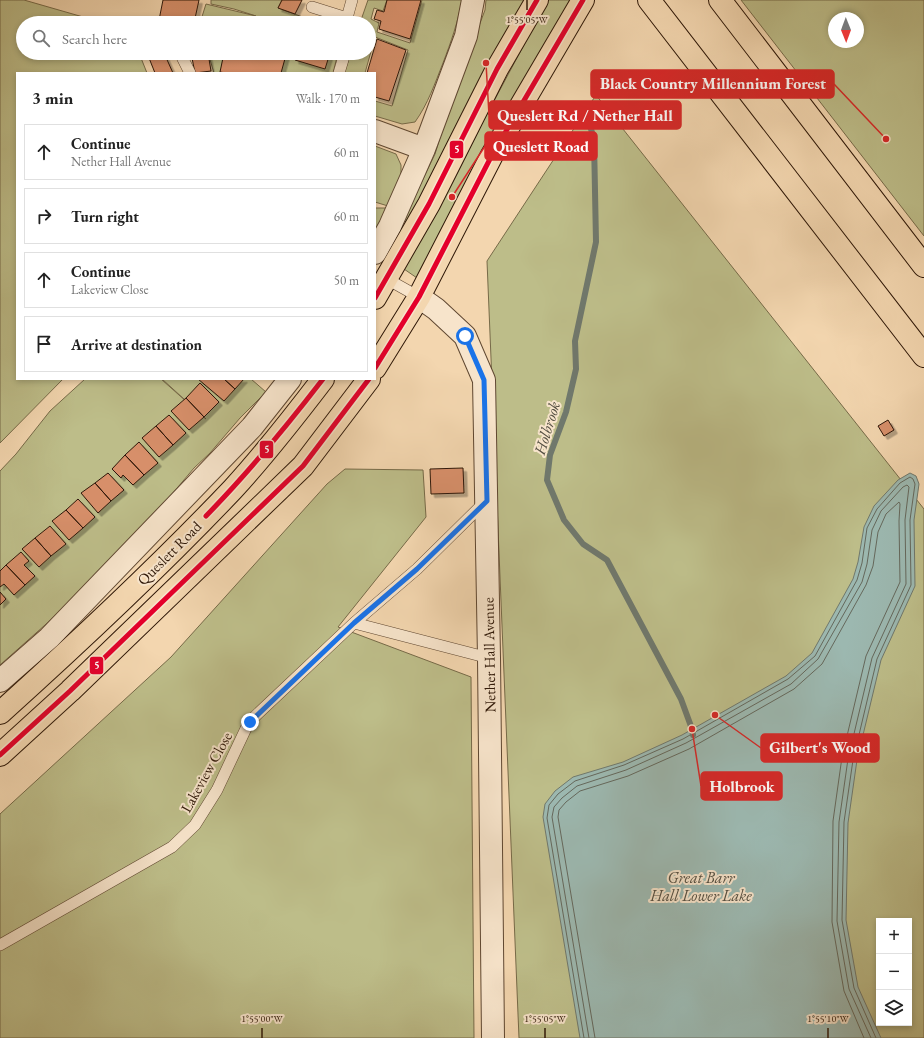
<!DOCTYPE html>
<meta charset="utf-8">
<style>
:root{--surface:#fff;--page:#f2f2f2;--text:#222;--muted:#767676;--line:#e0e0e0}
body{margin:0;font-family:"EB Garamond",serif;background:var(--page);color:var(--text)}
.controls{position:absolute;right:12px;bottom:12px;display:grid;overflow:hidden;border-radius:0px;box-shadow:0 2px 6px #0003}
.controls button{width:36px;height:36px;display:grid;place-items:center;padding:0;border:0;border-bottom:1px solid var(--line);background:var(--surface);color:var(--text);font:20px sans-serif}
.compass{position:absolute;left:828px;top:12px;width:36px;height:36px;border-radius:50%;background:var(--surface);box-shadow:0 2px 6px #0003;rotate:179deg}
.stop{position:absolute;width:12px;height:12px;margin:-9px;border:3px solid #1a73e8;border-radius:50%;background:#fff}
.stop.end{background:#1a73e8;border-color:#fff;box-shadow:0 1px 4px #0008}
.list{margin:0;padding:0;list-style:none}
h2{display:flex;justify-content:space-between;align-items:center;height:52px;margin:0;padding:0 16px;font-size:17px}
h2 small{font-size:13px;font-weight:400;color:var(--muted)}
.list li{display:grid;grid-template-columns:26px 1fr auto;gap:12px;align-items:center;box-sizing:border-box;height:56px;margin:0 8px 8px;padding:0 8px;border:1px solid var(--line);border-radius:0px}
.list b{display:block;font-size:15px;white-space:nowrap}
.list p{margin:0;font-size:13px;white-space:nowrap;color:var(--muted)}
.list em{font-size:13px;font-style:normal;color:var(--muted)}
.icon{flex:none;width:22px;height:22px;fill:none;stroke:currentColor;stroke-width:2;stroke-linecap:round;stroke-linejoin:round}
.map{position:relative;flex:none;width:924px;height:1038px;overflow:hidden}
.search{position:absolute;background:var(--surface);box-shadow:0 2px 6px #0003;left:16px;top:16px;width:360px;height:44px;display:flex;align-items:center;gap:10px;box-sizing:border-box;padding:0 14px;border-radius:22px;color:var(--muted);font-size:15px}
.panel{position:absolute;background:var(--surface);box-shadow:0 2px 6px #0003;left:16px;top:72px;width:360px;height:308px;border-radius:0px}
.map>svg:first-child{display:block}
.green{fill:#bdbd89;stroke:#766a48;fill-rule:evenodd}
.water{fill:#9cb8b0;stroke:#70786c}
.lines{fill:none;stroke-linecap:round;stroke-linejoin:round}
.shore{stroke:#65685c;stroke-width:1}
.stream{stroke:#70786c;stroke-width:6}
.building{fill:#d78f6b;stroke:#2e1707;filter:url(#shadow)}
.service-casing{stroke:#5f4731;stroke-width:12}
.minor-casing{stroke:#5f4731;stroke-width:24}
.trunk-casing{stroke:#2e1707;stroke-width:24}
.motorway-casing{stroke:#2e1707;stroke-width:24}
.service{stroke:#f7e4cb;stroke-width:11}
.minor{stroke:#f7e4cb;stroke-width:22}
.trunk{stroke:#f3d6af;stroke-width:22}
.motorway{stroke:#f3d6af;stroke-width:22}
.bus-1-casing{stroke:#f7e4cb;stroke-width:8}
.bus-1{stroke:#e4002b;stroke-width:5}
.route{stroke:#1a73e8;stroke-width:5}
.ticks{fill:none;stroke:#2e1707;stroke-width:1.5}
.labels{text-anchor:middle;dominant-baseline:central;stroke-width:4;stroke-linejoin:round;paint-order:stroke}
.street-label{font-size:15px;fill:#2e1707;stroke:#f7e4cb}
.water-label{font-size:16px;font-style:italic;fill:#544f42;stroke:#f7e4cb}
.ticks-label{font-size:10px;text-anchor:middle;fill:#2e1707;stroke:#f7e4cb;stroke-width:4;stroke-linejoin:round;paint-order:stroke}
.leader{fill:none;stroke:#d62828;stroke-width:1.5}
.callout-dot{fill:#d62828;stroke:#f7e4cb;stroke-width:1.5}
.callout{fill:#d62828;stroke:#d62828;stroke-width:1.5}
.callout-label{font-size:16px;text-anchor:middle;font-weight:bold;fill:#fff}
.line-badge{stroke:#f7e4cb;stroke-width:1.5}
.badge-label{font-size:11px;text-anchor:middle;font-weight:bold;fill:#fff}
</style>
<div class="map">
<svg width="924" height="1038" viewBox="0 0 924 1038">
<defs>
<filter id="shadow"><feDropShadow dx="3.5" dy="3.5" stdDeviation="0" flood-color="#0004"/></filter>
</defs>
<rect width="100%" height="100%" fill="#f3d6af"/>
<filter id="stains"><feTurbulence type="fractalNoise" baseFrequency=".005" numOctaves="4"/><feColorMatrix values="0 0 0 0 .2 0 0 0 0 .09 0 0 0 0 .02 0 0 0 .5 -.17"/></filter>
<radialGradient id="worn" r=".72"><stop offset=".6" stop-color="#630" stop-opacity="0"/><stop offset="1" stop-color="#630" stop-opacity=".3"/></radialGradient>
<path class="green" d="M 0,0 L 24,0 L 104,23 L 23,23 L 23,53 L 139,53 L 147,73 L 17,73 L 17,379 L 63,379 L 0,443 Z
M 211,0 L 282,0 L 278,8 L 319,23 L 200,23 L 206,4 L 256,16 L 234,9 L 211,4 Z
M 368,0 L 387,0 L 383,11 L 374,8 L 371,19 L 379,23 L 377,32 L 410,43 L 422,0 L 462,0 C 458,22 451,42 443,63 C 435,83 428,104 415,122 L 402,124 L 375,116 L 375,101 L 392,106 L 408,50 L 375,37 L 365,73 L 344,73 L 351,53 L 369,53 L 369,23 L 360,23 Z
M 486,0 L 527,0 L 409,222 L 403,221 L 435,154 L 453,95 L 471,47 L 485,10 Z
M 548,0 L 575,0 L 417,278 L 404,269 Z
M 741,0 L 924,0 L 924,236 ZM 834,18 L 858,18 L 858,42 L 834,42 Z
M 208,53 L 338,53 L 333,73 L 214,73 Z
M 596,95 L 924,509 L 924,1038 L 519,1038 L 487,261 ZM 879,921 L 909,921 L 909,1023 L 879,1023 Z
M 375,146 L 396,154 L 401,165 L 401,175 L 388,206 L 375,202 Z
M 375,208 L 387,208 L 375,231 Z
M 85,379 L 161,379 L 206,419 L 162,379 L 251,379 L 266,392 L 240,418 L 210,453 L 194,468 L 167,500 L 54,617 L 0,665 L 0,471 L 16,454 L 50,411 Z
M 345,469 L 423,470 L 426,517 L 338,627 L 471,677 L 474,1038 L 0,1038 L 0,814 L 171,657 L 327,484 Z"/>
<path class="water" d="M 910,473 L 916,476 L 919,484 L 914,520 L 915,586 L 881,660 L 857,760 L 848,823 L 846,920 L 858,987 L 881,1038 L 580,1038 L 543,817 L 545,804 L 555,791 L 573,777 L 623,762 L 682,735 L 786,676 L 812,653 L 853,579 L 858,562 L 864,527 L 874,506 L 898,480 Z"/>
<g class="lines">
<path class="shore" d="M 584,1038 L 547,818 L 549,805 L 558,794 L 575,781 L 624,765 L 683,739 L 788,679 L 815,656 L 857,580 L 862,563 L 867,528 L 877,509 L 900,483 L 910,477 L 913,479 L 915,484 L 910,520 L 911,585 L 877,659 L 853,760 L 844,822 L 842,920 L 854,988 L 876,1038
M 589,1038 L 552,817 L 554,807 L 562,798 L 577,786 L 626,770 L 686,743 L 791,684 L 818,659 L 862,582 L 867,564 L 872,530 L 881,511 L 903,487 L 907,485 L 909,487 L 905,520 L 906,584 L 872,658 L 848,759 L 839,822 L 837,921 L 849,989 L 871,1038
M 595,1038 L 558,817 L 559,810 L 566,802 L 580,791 L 628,776 L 689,749 L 794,689 L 822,664 L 866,585 L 873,566 L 878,532 L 886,514 L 899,502 L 900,504 L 899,521 L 900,582 L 866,656 L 842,757 L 833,821 L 832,922 L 844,991 L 864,1038"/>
<path class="stream" d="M 588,118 L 594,140 L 596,242 L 575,341 L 576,369 L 566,412 L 550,455 L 547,480 L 564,520 L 583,544 L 607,560 L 681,699 L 692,729 L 693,735"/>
</g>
<path class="building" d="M 163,0 L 199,0 L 194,23 L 173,23 L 159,20 Z
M 282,0 L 302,0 L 295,14 L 278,8 Z
M 387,0 L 421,0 L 410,39 L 379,29 L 381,21 L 374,19 L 377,10 L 384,12 Z
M 377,39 L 406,50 L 389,101 L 375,97 L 375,73 L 367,73 Z
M 147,53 L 164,53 L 173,73 L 155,73 Z
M 191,53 L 208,53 L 211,71 L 195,73 Z
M 224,53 L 279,53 L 286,55 L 281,73 L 226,73 L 220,72 Z
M 297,53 L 330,53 L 325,69 L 295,60 Z
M 198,379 L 224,379 L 235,389 L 224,401 Z
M 224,379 L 244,379 L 235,389 Z
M 200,383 L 219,402 L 204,417 L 186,398 Z
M 186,398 L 204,417 L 189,430 L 171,411 Z
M 169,415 L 186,433 L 173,445 L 156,426 Z
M 888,420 L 894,430 L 884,436 L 878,426 Z
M 156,426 L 173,445 L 159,457 L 142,438 Z
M 139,442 L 158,463 L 144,475 L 125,455 Z
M 125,455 L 144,475 L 133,485 L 123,475 L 121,478 L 112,469 Z
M 463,468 L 464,493 L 431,494 L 430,469 Z
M 108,473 L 124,490 L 111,501 L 95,483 Z
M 95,483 L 111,501 L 98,513 L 81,493 Z
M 78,499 L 95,517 L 83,528 L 66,510 Z
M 66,510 L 83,528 L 69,540 L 52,521 Z
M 50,526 L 66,544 L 51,556 L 35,538 Z
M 35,538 L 51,556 L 39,567 L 22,549 Z
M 21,552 L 29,561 L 24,565 L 35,576 L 25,585 L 6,565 Z
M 6,565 L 25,585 L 14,595 L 4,584 L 0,587 L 0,571 Z
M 0,592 L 6,599 L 0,605 Z"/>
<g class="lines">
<defs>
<path id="service" d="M 312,7 L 347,18 L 346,23
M 347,18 L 352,0
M 180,53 L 190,73
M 339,73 L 345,53
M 387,279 L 419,297
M 486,501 L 417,569 L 354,623 L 489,658
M 0,945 L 172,847 L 195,825 L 217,790 L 249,722 L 354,623"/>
<path id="minor" d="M 375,131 L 424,149
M 375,253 L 390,226 L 424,149 L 466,36 L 473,0
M 419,297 L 436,309 L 465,336 L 484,380 L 489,658 L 493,1038
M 0,681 L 49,638 L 252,427 L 290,379"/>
<path id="trunk" d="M 375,298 L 429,204 L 497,69 L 537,0
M 375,368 L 419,297 L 492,155 L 583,0
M 0,713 C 80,641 159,567 233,489 C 265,454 294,417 323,379
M 0,755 L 70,691 L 303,466 L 369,379"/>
<path id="motorway" d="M 649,0 L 924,356
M 720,0 L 924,266"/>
</defs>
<use href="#service" class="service-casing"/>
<use href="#minor" class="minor-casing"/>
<use href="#trunk" class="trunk-casing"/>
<use href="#motorway" class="motorway-casing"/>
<use href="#service" class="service"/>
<use href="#minor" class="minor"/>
<use href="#trunk" class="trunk"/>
<use href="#motorway" class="motorway"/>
<defs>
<path id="bus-1" d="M 375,298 L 429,204 L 497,69 L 537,0
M 375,368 L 419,297 L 492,155 L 583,0
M 206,516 C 248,473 286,427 323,379
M 0,755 L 70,691 L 303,466 L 369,379"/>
</defs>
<use href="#bus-1" class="bus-1-casing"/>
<use href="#bus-1" class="bus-1"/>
</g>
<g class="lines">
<path class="route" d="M 250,722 L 354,623 L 417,569 L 487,501 L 484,380 L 465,336"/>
</g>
<path class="ticks" d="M 527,0 L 527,10M 262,1028 L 262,1038M 545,1028 L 545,1038M 828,1028 L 828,1038"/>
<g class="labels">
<g class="street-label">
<text transform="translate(169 553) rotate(-45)">Queslett Road</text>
<text transform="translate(489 655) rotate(-91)">Nether Hall Avenue</text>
<text transform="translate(206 772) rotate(-61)">Lakeview Close</text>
</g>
<g class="water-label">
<text transform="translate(547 428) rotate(-73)">Holbrook</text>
<text x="701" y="877">Great Barr<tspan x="701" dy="18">Hall Lower Lake</tspan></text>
</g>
</g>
<g class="ticks-label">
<text x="527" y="23">1°55'05"W</text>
<text x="262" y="1022">1°55'00"W</text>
<text x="545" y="1022">1°55'05"W</text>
<text x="828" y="1022">1°55'10"W</text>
</g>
<path class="leader" d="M886 139L834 84M486 63L489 115M452 197L485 146M715 715L761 748M692 729L701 786"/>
<g class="callout-dot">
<circle cx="886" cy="139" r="4"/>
<circle cx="486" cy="63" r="4"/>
<circle cx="452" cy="197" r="4"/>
<circle cx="715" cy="715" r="4"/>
<circle cx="692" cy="729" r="4"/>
</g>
<g class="callout">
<rect x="591" y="70" width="243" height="28" rx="4"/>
<rect x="489" y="101" width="192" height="28" rx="4"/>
<rect x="485" y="132" width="112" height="28" rx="4"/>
<rect x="761" y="734" width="118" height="28" rx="4"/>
<rect x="701" y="772" width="81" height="28" rx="4"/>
</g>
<g class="callout-label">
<text x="713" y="89">Black Country Millennium Forest</text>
<text x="585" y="121">Queslett Rd / Nether Hall</text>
<text x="541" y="152">Queslett Road</text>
<text x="820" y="753">Gilbert's Wood</text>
<text x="742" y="792">Holbrook</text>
</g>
<g class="line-badge">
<rect x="449" y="140" width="15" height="19" rx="4" fill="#e4002b"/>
<rect x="259" y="440" width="15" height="19" rx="4" fill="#e4002b"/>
<rect x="89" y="656" width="15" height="19" rx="4" fill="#e4002b"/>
</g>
<g class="badge-label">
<text x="457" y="153">5</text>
<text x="267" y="453">5</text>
<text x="97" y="669">5</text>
</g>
<rect width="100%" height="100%" filter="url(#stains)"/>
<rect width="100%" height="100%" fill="url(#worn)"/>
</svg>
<div class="controls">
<button>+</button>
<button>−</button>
<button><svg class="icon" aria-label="layers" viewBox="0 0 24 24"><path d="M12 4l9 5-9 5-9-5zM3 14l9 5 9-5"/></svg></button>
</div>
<svg class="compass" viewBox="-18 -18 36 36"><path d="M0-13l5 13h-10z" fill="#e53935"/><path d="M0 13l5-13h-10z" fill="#767676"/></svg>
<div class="stop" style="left:465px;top:336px"></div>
<div class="stop end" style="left:250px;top:722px"></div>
<div class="search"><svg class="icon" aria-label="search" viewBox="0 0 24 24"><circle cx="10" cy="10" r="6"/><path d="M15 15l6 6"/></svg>Search here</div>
<section class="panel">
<h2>3 min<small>Walk · 170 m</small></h2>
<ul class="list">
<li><svg class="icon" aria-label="ahead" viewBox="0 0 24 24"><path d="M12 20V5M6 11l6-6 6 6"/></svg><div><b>Continue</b><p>Nether Hall Avenue</p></div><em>60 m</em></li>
<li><svg class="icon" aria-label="right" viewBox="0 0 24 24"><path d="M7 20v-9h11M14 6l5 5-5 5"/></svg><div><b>Turn right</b></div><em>60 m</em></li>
<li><svg class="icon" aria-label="ahead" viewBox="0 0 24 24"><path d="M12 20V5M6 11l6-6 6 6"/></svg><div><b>Continue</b><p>Lakeview Close</p></div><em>50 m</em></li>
<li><svg class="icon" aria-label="arrive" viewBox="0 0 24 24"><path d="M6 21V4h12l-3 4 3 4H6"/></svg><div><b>Arrive at destination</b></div></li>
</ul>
</section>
</div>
